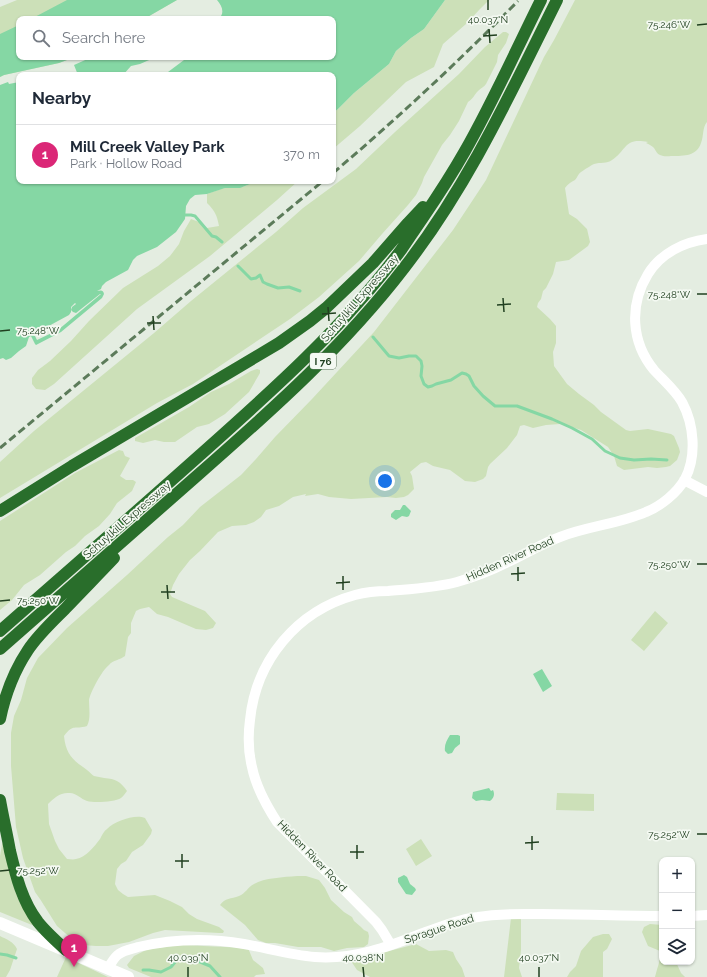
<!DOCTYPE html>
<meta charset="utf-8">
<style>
:root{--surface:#fff;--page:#f2f2f3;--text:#1f2937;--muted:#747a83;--line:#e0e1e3;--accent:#db2777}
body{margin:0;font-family:Raleway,sans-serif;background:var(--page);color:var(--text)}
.controls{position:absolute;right:12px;bottom:12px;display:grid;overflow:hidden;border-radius:8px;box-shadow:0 1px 3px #0004}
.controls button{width:36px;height:36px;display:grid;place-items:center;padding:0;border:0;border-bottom:1px solid var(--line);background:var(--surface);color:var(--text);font:20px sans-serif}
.you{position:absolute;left:385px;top:481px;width:14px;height:14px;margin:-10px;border:3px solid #fff;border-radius:50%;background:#1a73e8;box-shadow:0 0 0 6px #1a73e833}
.badge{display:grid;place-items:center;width:26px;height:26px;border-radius:50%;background:var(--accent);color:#fff;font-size:13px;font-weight:700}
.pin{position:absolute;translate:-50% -33px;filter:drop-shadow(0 1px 2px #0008)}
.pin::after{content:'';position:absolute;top:21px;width:14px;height:12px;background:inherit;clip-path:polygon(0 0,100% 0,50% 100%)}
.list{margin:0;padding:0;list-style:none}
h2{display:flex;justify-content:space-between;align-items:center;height:52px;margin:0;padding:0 16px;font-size:17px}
h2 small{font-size:13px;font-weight:400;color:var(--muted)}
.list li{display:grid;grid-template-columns:26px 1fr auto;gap:12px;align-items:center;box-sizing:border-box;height:60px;padding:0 16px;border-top:1px solid var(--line)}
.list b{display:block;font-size:15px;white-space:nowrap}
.list p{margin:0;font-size:13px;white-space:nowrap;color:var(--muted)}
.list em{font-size:13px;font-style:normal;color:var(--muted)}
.icon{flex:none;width:22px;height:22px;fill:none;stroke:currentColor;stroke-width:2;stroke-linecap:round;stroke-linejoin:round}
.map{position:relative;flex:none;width:707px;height:977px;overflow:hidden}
.search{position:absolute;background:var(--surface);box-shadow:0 1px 3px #0004;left:16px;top:16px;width:320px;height:44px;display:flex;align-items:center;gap:10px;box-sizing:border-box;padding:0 14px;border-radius:8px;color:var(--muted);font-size:15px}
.panel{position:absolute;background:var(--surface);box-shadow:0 1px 3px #0004;left:16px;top:72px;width:320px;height:112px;border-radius:8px}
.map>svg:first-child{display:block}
.green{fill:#cce0b8}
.water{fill:#85d7a4;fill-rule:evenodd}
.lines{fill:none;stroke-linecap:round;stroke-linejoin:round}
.stream{stroke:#85d7a4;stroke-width:3}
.minor{stroke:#fff;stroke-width:10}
.secondary{stroke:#fff;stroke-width:12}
.motorway{stroke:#296e2b;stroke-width:12}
.rail{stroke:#5c7b5a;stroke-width:3;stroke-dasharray:8 4;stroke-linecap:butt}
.ticks{fill:none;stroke:#214020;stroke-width:1.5}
.labels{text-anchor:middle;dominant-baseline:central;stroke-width:3.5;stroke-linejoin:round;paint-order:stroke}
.shield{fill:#f4f9f2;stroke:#60785f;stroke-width:1}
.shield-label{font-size:10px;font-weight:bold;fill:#214020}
.street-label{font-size:11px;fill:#214020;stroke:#f4f9f2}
.ticks-label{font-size:10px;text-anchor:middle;fill:#214020;stroke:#f4f9f2;stroke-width:3.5;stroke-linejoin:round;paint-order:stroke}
</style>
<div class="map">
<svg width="707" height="977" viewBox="0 0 707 977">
<rect width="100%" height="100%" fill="#e4ede1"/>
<path class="green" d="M 17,0 L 177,0 L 144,19 L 19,19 L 19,57 L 75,57 L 59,63 L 4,75 L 0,77 L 0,7 Z
M 445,0 L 489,0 L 480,9 L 466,24 L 443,44 L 434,67 L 406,82 L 360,126 L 333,149 L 333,113 L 338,109 L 354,93 L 389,64 L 396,51 L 411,38 L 424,29 Z
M 575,0 L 707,0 L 707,122 C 702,128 704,136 701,143 C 697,156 684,156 672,156 C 669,156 664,157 660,155 C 657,154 656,151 654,148 C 652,146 649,144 646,143 L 648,142 C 624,137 627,150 612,160 C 607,164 600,162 594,164 C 590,166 584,170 581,172 C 578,174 577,178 575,180 C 571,182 568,184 565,188 L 569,214 L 577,219 L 587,229 L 590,242 L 588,246 L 584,249 L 569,260 L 556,262 L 553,274 L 546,288 L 543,291 L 541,299 L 538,303 L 537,307 L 550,319 L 556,326 L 556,343 L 553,352 L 554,366 L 567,384 L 579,394 L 594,405 L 601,412 L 626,430 L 630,431 L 648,429 L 671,434 L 674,436 L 679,448 L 680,452 L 677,460 L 670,466 L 666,467 L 657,468 L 648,467 L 624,470 L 617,466 L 614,456 L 608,447 L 581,430 L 569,426 L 560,424 L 546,425 L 533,428 L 524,425 L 520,426 L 517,435 L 507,448 L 490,464 L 488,467 L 486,476 L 483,479 L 475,482 L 465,481 L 450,470 L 433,466 L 426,462 L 421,463 L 410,472 L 412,476 L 414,489 L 408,495 L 404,497 L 396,498 L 387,497 L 351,499 L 329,497 L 318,494 L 305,496 L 306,494 L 293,497 L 279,506 L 266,510 L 261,517 L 254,522 L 246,525 L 232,526 L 218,532 L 200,551 L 190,560 L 179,574 L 173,585 L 170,594 L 172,597 L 205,611 L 216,623 L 213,628 L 206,630 L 196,629 L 168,617 L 157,614 L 149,607 L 140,609 L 136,611 L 131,623 L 131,633 L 128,637 L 125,656 C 120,660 113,660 109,665 C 102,670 90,693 89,700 C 89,709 91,718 87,726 C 74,730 74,723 64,736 C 66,755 73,760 87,770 C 90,772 92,775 94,776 C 97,777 101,777 104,778 C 116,779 120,781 127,791 C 125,793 124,796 121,798 C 115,802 94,803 87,801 C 81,799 76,793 70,793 C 60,792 54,798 48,804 L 49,824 L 55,841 L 59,849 L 67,859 C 70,859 73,860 76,859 C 86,857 94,847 100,839 C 102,835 104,831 107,829 C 115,821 135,814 145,818 L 152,830 L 151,834 L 143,845 L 132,852 L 126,861 L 121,864 L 117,869 L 115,884 L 118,890 L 123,894 L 128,897 L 155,895 L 170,901 L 182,907 L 189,914 L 197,919 L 219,927 L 224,931 L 223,933 L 219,933 L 165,930 L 153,933 L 129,942 L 108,946 L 96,946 L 83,945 L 72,939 L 57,926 L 40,899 L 35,892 L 23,858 L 16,827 L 11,766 L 11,733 L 14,716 L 21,700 L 27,678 L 38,658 L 67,628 L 127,575 L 168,537 L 183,525 L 200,507 L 241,475 L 256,459 L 275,437 L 312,399 L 374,332 L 453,230 L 486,180 L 544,57 L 554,40 Z
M 503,32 L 506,32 L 509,34 L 506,43 L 498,55 L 497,62 L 486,84 C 484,87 481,88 478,91 C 474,95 473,99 468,102 L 459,121 L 450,135 L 442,145 L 424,177 L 422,183 L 416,195 L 408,205 L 382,234 L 359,261 L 319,297 L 290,319 L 263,337 L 193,384 L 157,403 L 0,498 L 0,462 L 34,431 L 154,333 L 191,301 L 276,232 L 303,208 L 356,169 L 395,132 L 459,74 L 485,47 Z
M 253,181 L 298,181 L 277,200 L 210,256 L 137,309 L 54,384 L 45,390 L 36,389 L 32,384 L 32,378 L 38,370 L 50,361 L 71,341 L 89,321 L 123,288 L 158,266 L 170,256 L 179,244 L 184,231 L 191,219 L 199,222 L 207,228 L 219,226 C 217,215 215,211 207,203 L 207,194 C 213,192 219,189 225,188 C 236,187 245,189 253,181 Z
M 257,369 L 260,370 L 260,373 L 249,392 L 225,414 L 209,424 L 197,427 L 175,442 L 164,442 L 155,440 L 143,443 L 135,441 L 135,438 L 189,407 L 211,392 L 229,384 L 251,371 Z
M 119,450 L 123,451 L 125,456 L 130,458 L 120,476 L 126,480 L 133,480 L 136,482 L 132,491 L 117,503 L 110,514 L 99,526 L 85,536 L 75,546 L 66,552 L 40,575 L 24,585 L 12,600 L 0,610 L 0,521 L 75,473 Z
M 655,611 L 668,623 L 644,651 L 631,640 Z
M 557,793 L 594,794 L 594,811 L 556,810 Z
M 421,839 L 432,856 L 416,866 L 406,849 Z
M 3,843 L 15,891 L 19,901 L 33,924 L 32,925 L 0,912 L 0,856 L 2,844 Z
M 297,876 L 306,876 L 319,880 L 325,888 L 331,900 L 344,912 L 352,917 L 354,921 L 361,927 L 364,930 L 368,932 L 369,936 L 368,944 L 364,947 L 347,948 L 334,951 L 321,947 L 298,947 L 275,943 L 266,943 L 258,940 L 245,925 L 220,905 C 225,898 231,899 239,896 C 245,894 248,887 254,884 C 264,878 284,877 297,876 Z
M 511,918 L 521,918 L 521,950 L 519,968 L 522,977 L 504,977 Z
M 650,924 L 662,925 L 662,962 L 676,962 L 681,973 L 685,977 L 655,977 C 657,968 661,960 660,951 L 648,946 L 642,932 L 644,927 Z
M 603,934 L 609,934 L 612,939 L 607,949 L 603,952 L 603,977 L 567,977 L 570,972 L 576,966 L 581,951 L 593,937 Z
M 0,936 C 6,939 14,942 17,949 L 10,970 L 6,977 L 0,977 Z
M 416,944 L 429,951 L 446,950 L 453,952 L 456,959 L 462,968 L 465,977 L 370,977 L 357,970 L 351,961 Z
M 181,945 L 248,948 L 253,960 L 263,968 L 265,974 L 256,975 L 254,977 L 151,977 L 129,968 L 127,965 L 134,956 L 148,949 Z
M 66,957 L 108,977 L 57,977 Z"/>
<path class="water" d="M 67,0 L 177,0 L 144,19 L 31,19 Z
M 217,0 L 445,0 L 424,29 L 411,38 L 396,51 L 389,64 L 354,93 L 338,109 L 333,113 L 333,75 L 164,75 L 188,57 L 333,57 L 333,19 L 219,19 C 225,12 222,6 217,0 Z
M 19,25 L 19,57 L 75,57 L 59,63 L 4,75 L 0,77 L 0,34 Z
M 92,57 L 156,57 L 140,64 L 131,66 L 123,75 L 78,75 L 74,65 Z
M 8,82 L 9,84 L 19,82 L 19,181 L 253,181 L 250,184 L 240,188 L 225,188 L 207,194 L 195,195 L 190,199 L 186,206 L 185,219 L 176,232 L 157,247 L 137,256 L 133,260 L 128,270 L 106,282 L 102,286 L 101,289 L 97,291 C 100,291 103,289 104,294 L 102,298 L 61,332 L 36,345 L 35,344 L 31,336 L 29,337 L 26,346 L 19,351 L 11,358 L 6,360 L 3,358 L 0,359 L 0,85 ZM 100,294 L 101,294 L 58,330 L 37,340 L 34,334 L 69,315 L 71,312 L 71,307 L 75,303 L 76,304 L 72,307 L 71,310 L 73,312 L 76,313 Z
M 405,505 L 411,511 L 409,516 L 407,517 L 402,516 L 396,520 L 391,517 L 391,514 L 395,510 L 400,510 L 403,505 Z
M 542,669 L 552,686 L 543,692 L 533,674 Z
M 450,735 L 458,735 L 460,736 L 460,744 L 455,748 L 452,753 L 448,754 L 445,751 C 444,745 447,740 450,735 Z
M 489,788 L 491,791 L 493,790 C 495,794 494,798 490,801 L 482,800 L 476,801 L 472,798 L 473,792 Z
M 404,875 L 407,877 L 410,884 L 415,888 L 416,890 L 412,895 L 406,894 L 398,882 L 398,878 Z"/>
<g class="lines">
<path class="stream" d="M 185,215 L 191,215 L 195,216 L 212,236 L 216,237 L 222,242
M 238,266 L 251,279 L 256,278 L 260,275 L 263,282 L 267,284 L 278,288 L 289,287 L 300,291
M 373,337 L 389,356 L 399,358 L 409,356 L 416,356 L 421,361 L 422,366 L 421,376 L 424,384 L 428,387 L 432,386 L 436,384 L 451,380 L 462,373 L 466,374 L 469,376 L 474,386 L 483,396 L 495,406 L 517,406 L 552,419 L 572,428 L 592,439 L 605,451 L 620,458 L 634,460 L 651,459 L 667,460
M 0,954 L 7,955 L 16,958
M 143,970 L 149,970 L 161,972 L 171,967 L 176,961 L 182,958 L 188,957 L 210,966 L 220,977"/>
<path class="minor" d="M 684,480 L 707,492
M 692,916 L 707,915
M 391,945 L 382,930 L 376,922 L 277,822 C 266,805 256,787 252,767 C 248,751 248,735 250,720 C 256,660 297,611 355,595 C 366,592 377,591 388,591 C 411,589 435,588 457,582 C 474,577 490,571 506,563 C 524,555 541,544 560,537 C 588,526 619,524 646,512 C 661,506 677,493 685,479 C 697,456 694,424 682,402 C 675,390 663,380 654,370 C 631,342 629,305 648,274 C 661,253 684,242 707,239
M 108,968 C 111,964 114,957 119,954 C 124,950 132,949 138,947 C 172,939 210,938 244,944 C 267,948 291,955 315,957 C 353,960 388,947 423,933 C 441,927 458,919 478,917 C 499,913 520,914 541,914 C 581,914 622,916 662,916"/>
<path class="secondary" d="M 0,923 L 128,977"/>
<path class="motorway" d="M 0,511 L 72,466 L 279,343 L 310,321 L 326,308 L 373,263 L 408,223 L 423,207
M 0,631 C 67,572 134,514 200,455 C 272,391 343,328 401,250 C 408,240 415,229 422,219 C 437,197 452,174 465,151 C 493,102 516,50 541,0
M 0,649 C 66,591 133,532 199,474 C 272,410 345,345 404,268 C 468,186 511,92 557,0
M 0,719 C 5,695 14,671 28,650 C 38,635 52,622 65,609 C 81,592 98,575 114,558
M 0,800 C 3,817 7,834 10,851 C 16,876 22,901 38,922 C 46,932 56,941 66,950"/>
<path class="rail" d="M 333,173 C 398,118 459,61 518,1
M 0,448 L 323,181"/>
</g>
<path class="ticks" d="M 488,0 L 488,10M 697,25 L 707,24M 489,29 L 490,43M 483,36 L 497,35M 697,294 L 707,294M 503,298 L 504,312M 497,305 L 511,304M 328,307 L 329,321M 322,314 L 336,313M 153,316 L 154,330M 147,323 L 161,323M 0,331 L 10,330M 697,564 L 707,564M 518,567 L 518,581M 511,574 L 525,573M 343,576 L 343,590M 336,583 L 350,582M 167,585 L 168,599M 161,592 L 175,592M 0,601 L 10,600M 697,834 L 707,834M 532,836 L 532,850M 525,843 L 539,842M 357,845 L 357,859M 350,852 L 364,852M 182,854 L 182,868M 175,861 L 189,861M 0,871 L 10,870M 188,967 L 188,977M 363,967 L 364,977M 539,967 L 539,977"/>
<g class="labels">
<rect class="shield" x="310" y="353" width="26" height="16" rx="3"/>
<g class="shield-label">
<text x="323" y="361">I 76</text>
</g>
<g class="street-label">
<text transform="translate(360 298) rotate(-49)">Schuylkill Expressway</text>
<text transform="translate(127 520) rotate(-41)">Schuylkill Expressway</text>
<text transform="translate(510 559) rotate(-24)">Hidden River Road</text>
<text transform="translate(312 856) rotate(46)">Hidden River Road</text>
<text transform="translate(439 929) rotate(-18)">Sprague Road</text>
</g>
</g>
<g class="ticks-label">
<text x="488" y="23">40.037°N</text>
<text x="669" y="28">75.246°W</text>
<text x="669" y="298">75.248°W</text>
<text x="38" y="334">75.248°W</text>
<text x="669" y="568">75.250°W</text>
<text x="38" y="604">75.250°W</text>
<text x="669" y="838">75.252°W</text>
<text x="38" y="874">75.252°W</text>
<text x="188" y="961">40.039°N</text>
<text x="363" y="961">40.038°N</text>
<text x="539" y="961">40.037°N</text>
</g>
</svg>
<div class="controls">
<button>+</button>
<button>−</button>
<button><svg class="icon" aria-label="layers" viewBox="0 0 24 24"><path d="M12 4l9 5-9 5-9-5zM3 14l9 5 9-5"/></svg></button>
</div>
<div class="you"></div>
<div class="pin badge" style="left:74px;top:967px">1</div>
<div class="search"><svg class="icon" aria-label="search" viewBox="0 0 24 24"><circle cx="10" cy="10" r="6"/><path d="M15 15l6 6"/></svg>Search here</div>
<section class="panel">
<h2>Nearby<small></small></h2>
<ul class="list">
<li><span class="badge">1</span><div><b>Mill Creek Valley Park</b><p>Park · Hollow Road</p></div><em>370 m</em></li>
</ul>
</section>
</div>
